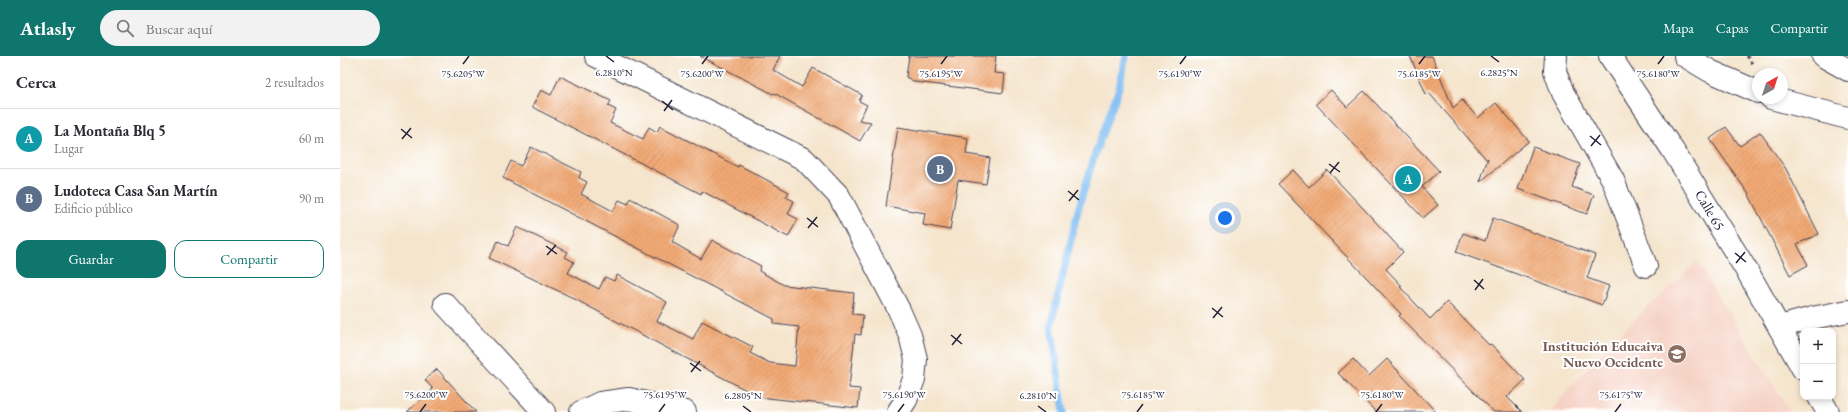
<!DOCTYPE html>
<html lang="es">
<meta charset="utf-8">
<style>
:root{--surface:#fff;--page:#f2f2f3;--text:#2b2b33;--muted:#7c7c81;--line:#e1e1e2;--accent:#0f766e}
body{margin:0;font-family:"EB Garamond",serif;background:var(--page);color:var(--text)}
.controls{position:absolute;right:12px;bottom:12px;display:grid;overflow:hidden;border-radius:8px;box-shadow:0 2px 6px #0003}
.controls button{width:36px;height:36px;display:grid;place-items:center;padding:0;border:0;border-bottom:1px solid var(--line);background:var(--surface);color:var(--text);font:20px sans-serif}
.compass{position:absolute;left:1412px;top:12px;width:36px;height:36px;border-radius:50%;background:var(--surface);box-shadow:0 2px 6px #0003;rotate:39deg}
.you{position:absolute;left:885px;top:162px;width:14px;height:14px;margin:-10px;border:3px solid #fff;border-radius:50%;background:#1a73e8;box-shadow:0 0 0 6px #1a73e833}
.badge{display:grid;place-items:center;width:26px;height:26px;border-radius:50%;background:var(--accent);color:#fff;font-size:13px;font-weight:700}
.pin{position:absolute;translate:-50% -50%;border:2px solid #fff;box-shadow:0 1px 4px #0006}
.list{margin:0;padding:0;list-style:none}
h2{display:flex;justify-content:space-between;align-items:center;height:52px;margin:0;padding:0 16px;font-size:17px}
h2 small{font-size:13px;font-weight:400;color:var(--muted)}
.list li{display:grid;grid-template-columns:26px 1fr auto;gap:12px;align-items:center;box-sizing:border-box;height:60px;padding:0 16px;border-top:1px solid var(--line)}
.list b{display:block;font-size:15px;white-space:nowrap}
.list p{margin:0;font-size:13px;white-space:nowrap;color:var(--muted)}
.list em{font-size:13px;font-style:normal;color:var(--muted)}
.actions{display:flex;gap:8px;padding:12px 16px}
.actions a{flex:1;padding:9px 0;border:1px solid var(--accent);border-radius:12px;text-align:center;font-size:14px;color:var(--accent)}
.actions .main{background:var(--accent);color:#fff}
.icon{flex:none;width:22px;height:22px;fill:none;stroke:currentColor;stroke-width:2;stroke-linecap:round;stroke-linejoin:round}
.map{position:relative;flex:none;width:1508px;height:356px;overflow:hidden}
header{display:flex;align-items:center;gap:24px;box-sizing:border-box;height:56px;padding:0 20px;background:var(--accent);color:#fff}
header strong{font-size:19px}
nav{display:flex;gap:22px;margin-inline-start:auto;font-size:14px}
.search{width:280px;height:36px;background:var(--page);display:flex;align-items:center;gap:10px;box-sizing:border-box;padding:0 14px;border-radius:22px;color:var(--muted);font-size:15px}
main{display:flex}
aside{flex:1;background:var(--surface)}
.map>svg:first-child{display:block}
.built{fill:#f6d2c5}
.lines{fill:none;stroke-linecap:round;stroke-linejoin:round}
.stream{stroke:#7fbef3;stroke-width:7}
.building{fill:url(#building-hatch)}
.minor-casing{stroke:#423f51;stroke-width:24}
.path{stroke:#423f51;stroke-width:2.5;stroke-dasharray:3 3;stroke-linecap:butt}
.minor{stroke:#fff;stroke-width:22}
.ticks{fill:none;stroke:#22223b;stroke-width:1.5}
.labels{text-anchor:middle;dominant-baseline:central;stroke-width:4;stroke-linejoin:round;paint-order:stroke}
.street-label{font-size:14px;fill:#22223b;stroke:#fff}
.education-label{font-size:14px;font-weight:bold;fill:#785e54;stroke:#fff;text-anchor:end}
.ticks-label{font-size:10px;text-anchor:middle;fill:#22223b;stroke:#fff;stroke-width:4;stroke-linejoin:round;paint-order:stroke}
</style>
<header>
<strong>Atlasly</strong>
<div class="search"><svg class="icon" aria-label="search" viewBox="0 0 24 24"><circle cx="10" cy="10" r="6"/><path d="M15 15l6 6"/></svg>Buscar aquí</div>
<nav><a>Mapa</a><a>Capas</a><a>Compartir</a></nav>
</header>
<main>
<aside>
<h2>Cerca<small>2 resultados</small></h2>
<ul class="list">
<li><span class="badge" style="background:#0f9aa8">A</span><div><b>La Montaña Blq 5</b><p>Lugar</p></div><em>60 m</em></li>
<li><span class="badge" style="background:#5c6f8a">B</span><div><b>Ludoteca Casa San Martín</b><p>Edificio público</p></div><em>90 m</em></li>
</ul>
<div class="actions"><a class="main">Guardar</a><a>Compartir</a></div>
</aside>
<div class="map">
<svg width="1508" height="356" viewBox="0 0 1508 356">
<defs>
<pattern id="building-hatch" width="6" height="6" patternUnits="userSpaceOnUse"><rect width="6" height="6" fill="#f1a974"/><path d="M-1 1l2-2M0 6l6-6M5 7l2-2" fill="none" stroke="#ce9165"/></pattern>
</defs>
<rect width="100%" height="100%" fill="#fff"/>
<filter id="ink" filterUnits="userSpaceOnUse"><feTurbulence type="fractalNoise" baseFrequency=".025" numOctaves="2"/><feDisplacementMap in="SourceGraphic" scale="8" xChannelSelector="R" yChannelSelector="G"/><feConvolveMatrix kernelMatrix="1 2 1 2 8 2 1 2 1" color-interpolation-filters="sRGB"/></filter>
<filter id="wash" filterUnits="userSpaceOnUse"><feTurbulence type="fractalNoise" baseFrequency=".012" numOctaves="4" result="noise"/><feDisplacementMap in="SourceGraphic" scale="16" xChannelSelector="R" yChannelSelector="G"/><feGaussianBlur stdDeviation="0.9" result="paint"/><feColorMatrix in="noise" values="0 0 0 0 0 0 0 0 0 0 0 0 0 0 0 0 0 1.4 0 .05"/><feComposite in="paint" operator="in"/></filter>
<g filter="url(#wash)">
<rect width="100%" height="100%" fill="#f5e5cd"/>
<path class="built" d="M 1357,206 L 1450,356 L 1210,356 L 1231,330 L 1292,266 Z"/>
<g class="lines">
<path class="stream" d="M 724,356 L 711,270 L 738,154 L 756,95 L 779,32 L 786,0"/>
</g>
<g id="blocks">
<path class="building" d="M 360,0 L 440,0 L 433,14 L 462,31 L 473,12 L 522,39 L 519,45 L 527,49 L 519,64 L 531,66 L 520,85 L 434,37 L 433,38 Z
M 569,0 L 656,0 L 654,17 L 665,18 L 663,37 L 575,26 L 566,21 Z
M 1070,0 L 1092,0 L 1113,52 L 1122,44 L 1138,62 L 1156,47 L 1189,85 L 1140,126 L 1148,102 L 1147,104 L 1089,37 L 1086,38 Z
M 220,20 L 271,45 L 268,50 L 276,54 L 270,67 L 303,83 L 309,71 L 317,76 L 320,70 L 398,111 L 399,109 L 449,136 L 446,141 L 454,145 L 448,158 L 458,163 L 448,181 L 362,135 L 361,138 L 192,51 L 201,34 L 211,39 Z
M 991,34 L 1007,51 L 1024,35 L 1099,115 L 1082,131 L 1098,149 L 1083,162 L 976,48 Z
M 558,71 L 628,82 L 626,98 L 650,102 L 646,128 L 618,124 L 610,174 L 583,169 L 585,157 L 546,150 Z
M 1386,71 L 1400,90 L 1420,76 L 1446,113 L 1479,178 L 1457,188 L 1468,209 L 1450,219 L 1408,137 L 1370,83 Z
M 191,91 L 241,116 L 239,122 L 247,126 L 241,138 L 273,155 L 279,144 L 288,148 L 290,142 L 340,169 L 332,186 L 361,203 L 372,184 L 421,210 L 419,215 L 444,229 L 514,237 L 512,258 L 523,259 L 521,279 L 515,278 L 509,332 L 520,333 L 518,352 L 419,341 L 229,240 L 149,202 L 158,185 L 168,190 L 177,171 L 228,196 L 225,201 L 234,206 L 228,217 L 259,233 L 265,221 L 274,225 L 277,219 L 327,246 L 317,265 L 353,283 L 362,265 L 413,291 L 410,297 L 430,307 L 455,310 L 459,271 L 434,268 L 434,263 L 163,122 L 171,105 L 181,110 Z
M 1193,91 L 1240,108 L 1232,131 L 1254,139 L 1247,158 L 1178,133 Z
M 953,114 L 969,131 L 987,114 L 1022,151 L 1063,196 L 1046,213 L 1062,230 L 1060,231 L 1090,263 L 1107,246 L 1149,289 L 1151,288 L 1185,324 L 1167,341 L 1182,356 L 1154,356 L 1059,260 L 1061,258 L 938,128 Z
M 1153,162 L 1255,199 L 1247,222 L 1269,230 L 1262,249 L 1116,196 L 1123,177 L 1145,185 Z
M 1013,303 L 1029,320 L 1047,303 L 1096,356 L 1036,356 L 998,317 Z
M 97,313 L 136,356 L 67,356 L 93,333 L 85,324 Z"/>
</g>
</g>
<g filter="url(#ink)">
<use href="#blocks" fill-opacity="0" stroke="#423f51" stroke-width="1"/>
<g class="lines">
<defs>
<path id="minor" d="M 256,0 L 464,103 L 499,140 L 559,254 L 570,279 L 576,303 L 574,323 L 566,344 L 558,356
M 1216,0 L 1215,15 L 1223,37 L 1273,124 L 1306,210
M 1270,0 L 1332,93 L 1410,220 L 1463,313
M 1345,0 L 1370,15 L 1418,36
M 1483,0 L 1508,14
M 1431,42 L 1508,62
M 105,248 L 204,356
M 1439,271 L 1472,262 L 1508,255
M 1479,341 L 1488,356
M 241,356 L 260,347 L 289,343 L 345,356"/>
</defs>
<use href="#minor" class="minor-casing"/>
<path class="path" d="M 1407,0 L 1413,9"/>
<use href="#minor" class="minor"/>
</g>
</g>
<path class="ticks" d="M 266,0 L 274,6M 1151,0 L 1159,6M 123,8 L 129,0M 362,8 L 368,0M 601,8 L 607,0M 840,8 L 846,0M 1079,8 L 1085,0M 1318,8 L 1324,0M 322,45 L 333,54M 324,55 L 332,44M 61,73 L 72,82M 1250,80 L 1261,89M 62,83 L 71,72M 1251,90 L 1260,79M 989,108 L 1000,116M 990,117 L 999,106M 728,135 L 739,144M 729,145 L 738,134M 467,162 L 478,171M 468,172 L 477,161M 206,190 L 217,198M 1395,197 L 1406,206M 207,199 L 216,189M 1396,207 L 1405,196M 1134,224 L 1144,233M 1135,234 L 1143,223M 872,252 L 883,261M 873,262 L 882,251M 611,279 L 622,288M 612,289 L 621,278M 350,307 L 361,315M 351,316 L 360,305M 403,350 L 411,356M 698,350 L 706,356M 80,356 L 86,348M 319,356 L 325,348M 558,356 L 564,348M 797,356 L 803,348M 1036,356 L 1042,348M 1275,356 L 1281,348"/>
<defs>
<symbol id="school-disc" viewBox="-11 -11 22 22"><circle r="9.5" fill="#8d6e63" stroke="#fff"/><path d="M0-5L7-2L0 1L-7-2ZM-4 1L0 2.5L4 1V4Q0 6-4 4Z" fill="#fff"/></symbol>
</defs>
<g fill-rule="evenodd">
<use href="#school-disc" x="1326" y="287" width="22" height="22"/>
</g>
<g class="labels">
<g class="street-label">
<text transform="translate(1370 154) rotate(59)">Calle 65</text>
</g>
<g class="education-label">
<text x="1323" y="290">Institución Educaiva<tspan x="1323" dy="16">Nuevo Occidente</tspan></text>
</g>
</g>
<g class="ticks-label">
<text x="274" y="20">6.2810°N</text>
<text x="1159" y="20">6.2825°N</text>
<text x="123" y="21">75.6205°W</text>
<text x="362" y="21">75.6200°W</text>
<text x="601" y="21">75.6195°W</text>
<text x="1079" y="21">75.6185°W</text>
<text x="1318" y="21">75.6180°W</text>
<text x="840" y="21">75.6190°W</text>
<text x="86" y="342">75.6200°W</text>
<text x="325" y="342">75.6195°W</text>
<text x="564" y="342">75.6190°W</text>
<text x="803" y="342">75.6185°W</text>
<text x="1042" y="342">75.6180°W</text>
<text x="1281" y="342">75.6175°W</text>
<text x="403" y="343">6.2805°N</text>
<text x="698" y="343">6.2810°N</text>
</g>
</svg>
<div class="controls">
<button>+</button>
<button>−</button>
</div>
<svg class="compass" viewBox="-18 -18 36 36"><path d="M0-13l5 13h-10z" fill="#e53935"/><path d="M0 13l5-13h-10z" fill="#7c7c81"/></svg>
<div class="you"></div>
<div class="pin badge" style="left:1068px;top:123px;background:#0f9aa8">A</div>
<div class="pin badge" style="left:600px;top:113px;background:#5c6f8a">B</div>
</div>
</main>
